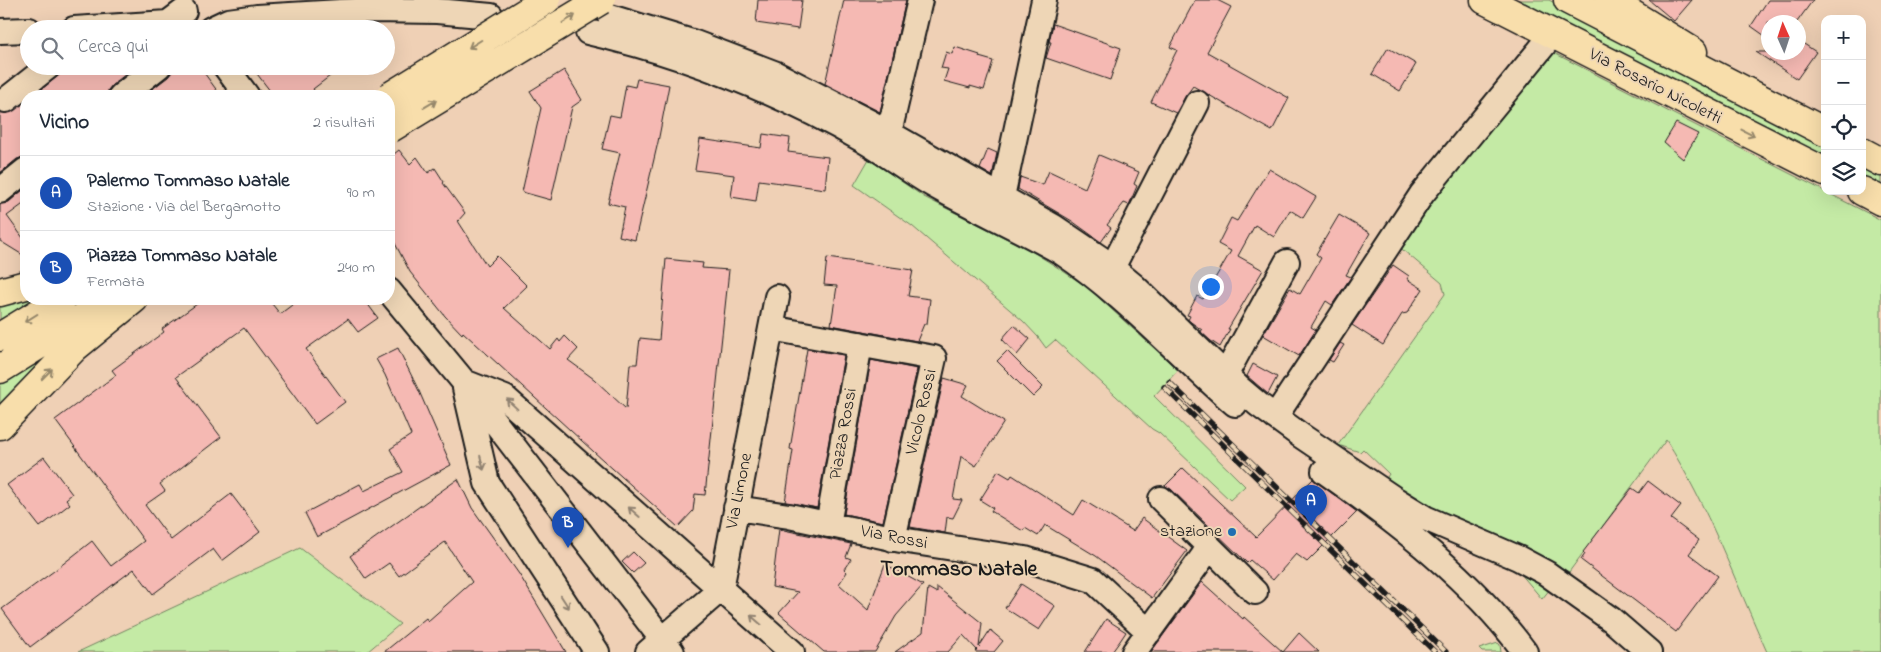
<!DOCTYPE html>
<html lang="it">
<meta charset="utf-8">
<style>
:root{--surface:#fff;--page:#f2f2f3;--text:#1f2937;--muted:#747a83;--line:#e0e1e3;--accent:#1f6fb2}
body{margin:0;font-family:"Indie Flower",sans-serif;background:var(--page);color:var(--text)}
.controls{position:absolute;right:15px;top:15px;display:grid;overflow:hidden;border-radius:10px;box-shadow:0 5px 20px #0002}
.controls button{width:45px;height:45px;display:grid;place-items:center;padding:0;border:0;border-bottom:1px solid var(--line);background:var(--surface);color:var(--text);font:25px sans-serif}
.compass{position:absolute;left:1761px;top:15px;width:45px;height:45px;border-radius:50%;background:var(--surface);box-shadow:0 5px 20px #0002;rotate:357deg}
.you{position:absolute;left:1210px;top:286px;width:18px;height:18px;margin:-12px;border:4px solid #fff;border-radius:50%;background:#1a73e8;box-shadow:0 0 0 8px #1a73e833}
.badge{display:grid;place-items:center;width:32px;height:32px;border-radius:50%;background:var(--accent);color:#fff;font-size:16px;font-weight:700}
.pin{position:absolute;translate:-50% -41px;filter:drop-shadow(0 1px 2px #0008)}
.pin::after{content:'';position:absolute;top:26px;width:18px;height:15px;background:inherit;clip-path:polygon(0 0,100% 0,50% 100%)}
.list{margin:0;padding:0;list-style:none}
h2{display:flex;justify-content:space-between;align-items:center;height:65px;margin:0;padding:0 20px;font-size:21px}
h2 small{font-size:16px;font-weight:400;color:var(--muted)}
.list li{display:grid;grid-template-columns:32px 1fr auto;gap:15px;align-items:center;box-sizing:border-box;height:75px;padding:0 20px;border-top:1px solid var(--line)}
.list b{display:block;font-size:19px;white-space:nowrap}
.list p{margin:0;font-size:16px;white-space:nowrap;color:var(--muted)}
.list em{font-size:16px;font-style:normal;color:var(--muted)}
.icon{flex:none;width:28px;height:28px;fill:none;stroke:currentColor;stroke-width:2;stroke-linecap:round;stroke-linejoin:round}
.map{position:relative;flex:none;width:1881px;height:652px;overflow:hidden}
.search{position:absolute;background:var(--surface);box-shadow:0 5px 20px #0002;left:20px;top:20px;width:375px;height:55px;display:flex;align-items:center;gap:12px;box-sizing:border-box;padding:0 18px;border-radius:28px;color:var(--muted);font-size:19px}
.panel{position:absolute;background:var(--surface);box-shadow:0 5px 20px #0002;left:20px;top:90px;width:375px;height:215px;border-radius:20px}
.map>svg:first-child{display:block}
.green{fill:#c4eaa5;stroke:#708360}
.building{fill:#f5b9b3;stroke:#1c1c1c}
.lines{fill:none;stroke-linecap:round;stroke-linejoin:round}
.minor-casing{stroke:#1c1c1c;stroke-width:28}
.major-casing{stroke:#1c1c1c;stroke-width:31}
.highway-casing{stroke:#1c1c1c;stroke-width:31}
.minor{stroke:#eed6b6;stroke-width:24}
.major{stroke:#f8deab;stroke-width:28}
.highway{stroke:#f8deab;stroke-width:28}
.rail-casing{stroke:#1c1c1c;stroke-width:5.5}
.rail{stroke:#eed6b6;stroke-width:4;stroke-dasharray:11;stroke-linecap:butt}
.highway-bridge-casing{stroke:#1c1c1c;stroke-width:31;stroke-linecap:butt}
.highway-bridge{stroke:#f8deab;stroke-width:28}
.oneway{stroke:#95876b}
.oneway2{stroke:#908271}
.poi-dot{fill:#1f6fb2;stroke:#eed6b6;stroke-width:2}
.labels{text-anchor:middle;dominant-baseline:central;stroke-width:4;stroke-linejoin:round;paint-order:stroke}
.street-label{font-size:18px;fill:#1c1c1c;stroke:#eed6b6}
.poi-label{font-size:18px;fill:#1c1c1c;stroke:#eed6b6;text-anchor:end}
.district-label{font-size:22px;font-weight:bold;fill:#1c1c1c;stroke:#eed6b6}
</style>
<div class="map">
<svg width="1881" height="652" viewBox="0 0 1881 652">
<rect width="100%" height="100%" fill="#efd0b5"/>
<filter id="ink" filterUnits="userSpaceOnUse"><feTurbulence type="fractalNoise" baseFrequency=".02" numOctaves="2"/><feDisplacementMap in="SourceGraphic" scale="10" xChannelSelector="R" yChannelSelector="G"/><feConvolveMatrix kernelMatrix="1 2 1 2 8 2 1 2 1" color-interpolation-filters="sRGB"/></filter>
<g filter="url(#ink)">
<path class="green" d="M 1512,0 L 1549,0 L 1825,144 L 1825,159 Z
M 1550,51 L 1881,220 L 1881,652 L 1767,652 C 1735,581 1708,506 1666,440 L 1569,572 C 1530,547 1487,533 1446,514 C 1425,504 1405,492 1385,480 L 1389,474 L 1363,449 L 1360,452 L 1338,445 L 1445,294 L 1442,283 L 1397,245 Z
M 869,159 L 924,197 L 1033,252 L 1060,269 L 1087,287 L 1178,370 L 1154,396 L 1245,486 L 1230,500 L 1159,433 L 1152,429 L 1055,340 L 1046,348 L 1038,337 L 1023,321 L 912,226 L 854,185 Z
M 1862,164 L 1881,173 L 1881,187 L 1862,178 Z
M 26,299 L 39,299 L 0,328 L 0,302 Z
M 43,357 L 46,361 L 0,409 L 0,384 Z
M 300,548 L 400,624 L 367,652 L 78,652 Z
M 1522,572 L 1550,589 L 1542,599 L 1520,573 Z
M 1498,643 L 1500,645 L 1501,652 L 1482,652 L 1479,649 Z"/>
<path class="building" d="M 758,0 L 802,0 L 798,29 L 756,23 Z
M 844,0 L 906,0 L 880,112 L 825,84 Z
M 1195,0 L 1217,0 L 1231,7 L 1207,52 L 1289,98 L 1272,131 L 1193,86 L 1185,97 L 1176,113 L 1151,102 L 1177,50 L 1170,47 Z
M 1649,0 L 1692,0 L 1674,21 Z
M 1768,0 L 1813,0 L 1797,22 L 1768,22 L 1768,38 L 1751,26 Z
M 1053,24 L 1121,48 L 1110,80 L 1046,58 L 1051,42 L 1049,42 Z
M 1798,40 L 1816,52 L 1797,79 L 1756,52 L 1798,52 Z
M 955,47 L 980,55 L 979,57 L 993,61 L 984,90 L 970,86 L 970,88 L 944,81 L 948,69 L 941,68 L 946,52 L 952,54 Z
M 1388,48 L 1416,64 L 1400,91 L 1372,74 Z
M 62,66 L 136,66 L 112,85 L 108,90 L 108,96 L 33,96 L 58,76 L 62,72 Z
M 172,66 L 199,66 L 221,96 L 143,96 L 168,77 L 172,72 Z
M 251,66 L 343,66 L 313,89 L 318,96 L 274,96 Z
M 564,70 L 582,100 L 572,107 L 551,200 L 522,192 L 541,108 L 530,91 Z
M 637,79 L 669,85 L 658,142 L 635,240 L 619,236 L 625,207 L 608,203 L 620,153 L 602,149 L 610,115 L 620,117 L 626,85 L 635,87 Z
M 26,102 L 26,157 L 17,159 L 0,173 L 0,112 L 8,113 Z
M 1676,123 L 1698,134 L 1683,159 L 1664,143 Z
M 763,134 L 790,138 L 788,152 L 828,157 L 825,189 L 759,180 L 756,201 L 731,197 L 734,175 L 695,170 L 700,139 L 761,148 Z
M 988,149 L 997,153 L 992,176 L 980,169 Z
M 399,150 L 410,164 L 417,157 L 428,173 L 435,168 L 444,182 L 443,183 L 465,213 L 458,221 L 487,266 L 497,256 L 527,286 L 504,308 L 550,349 L 558,339 L 560,342 L 565,336 L 578,349 L 568,360 L 594,379 L 626,409 L 630,364 L 637,364 L 640,338 L 659,340 L 666,259 L 703,263 L 702,268 L 729,270 L 705,495 L 695,494 L 693,511 L 678,527 L 594,452 L 463,332 L 462,334 L 445,316 L 410,272 L 389,232 L 389,158 Z
M 1099,155 L 1139,172 L 1134,184 L 1137,186 L 1129,205 L 1124,203 L 1107,225 L 1111,228 L 1101,242 L 1072,221 L 1018,189 L 1020,177 L 1043,185 L 1049,171 L 1085,188 Z
M 1269,169 L 1316,197 L 1303,218 L 1290,210 L 1274,237 L 1255,225 L 1238,256 L 1263,270 L 1228,329 L 1230,329 L 1220,347 L 1211,341 L 1201,332 L 1202,330 L 1188,320 L 1190,316 L 1187,315 L 1197,296 L 1203,299 L 1231,251 L 1218,244 L 1231,218 L 1237,221 Z
M 26,187 L 26,202 L 7,216 L 26,242 L 26,257 L 0,241 L 0,204 L 9,202 Z
M 1339,215 L 1370,233 L 1346,275 L 1351,277 L 1332,305 L 1326,301 L 1311,327 L 1316,330 L 1299,356 L 1263,335 L 1290,288 L 1300,294 L 1321,258 L 1316,254 Z
M 827,258 L 913,270 L 908,296 L 930,299 L 927,324 L 924,324 L 917,341 L 831,325 L 837,286 L 824,285 Z
M 1393,265 L 1409,276 L 1407,279 L 1423,289 L 1407,313 L 1402,314 L 1383,345 L 1352,325 Z
M 204,299 L 268,299 L 280,314 L 300,299 L 364,299 L 378,318 L 358,332 L 348,319 L 306,349 L 345,402 L 315,424 L 244,328 L 176,377 L 221,437 L 160,484 L 165,491 L 145,505 L 171,540 L 231,494 L 260,532 L 222,561 L 213,549 L 153,594 L 134,569 L 30,647 L 2,609 L 54,571 L 92,541 L 111,566 L 144,541 L 55,420 L 116,375 L 112,370 L 164,332 L 162,329 Z
M 1014,325 L 1030,339 L 1017,355 L 1002,339 Z
M 1340,343 L 1344,345 L 1333,362 L 1329,360 Z
M 398,348 L 419,391 L 451,465 L 317,537 L 305,513 L 360,484 L 364,491 L 403,472 L 390,449 L 411,435 L 385,375 L 376,359 Z
M 807,349 L 844,355 L 817,508 L 785,502 L 793,450 L 790,449 Z
M 1007,351 L 1043,387 L 1033,397 L 997,361 Z
M 871,360 L 917,369 L 883,522 L 844,514 Z
M 1253,364 L 1277,377 L 1268,394 L 1247,376 Z
M 944,378 L 968,385 L 962,396 L 1004,422 L 976,466 L 961,456 L 953,499 L 962,500 L 953,518 L 947,517 L 945,533 L 910,527 Z
M 44,457 L 72,494 L 66,499 L 70,504 L 40,527 L 7,485 Z
M 1183,468 L 1256,537 L 1313,479 L 1357,512 L 1307,562 L 1296,554 L 1273,580 L 1250,560 L 1247,563 L 1171,489 L 1165,486 Z
M 998,471 L 1010,478 L 1012,475 L 1074,515 L 1083,500 L 1133,531 L 1142,518 L 1187,551 L 1152,598 L 1096,556 L 1045,525 L 1038,536 L 1025,528 L 1023,531 L 991,511 L 993,508 L 980,500 Z
M 458,479 L 472,508 L 519,574 L 566,652 L 384,652 L 426,618 L 428,621 L 472,582 L 445,542 L 399,576 L 389,563 L 366,579 L 350,556 Z
M 1648,481 L 1681,506 L 1671,519 L 1699,540 L 1689,554 L 1718,576 L 1676,632 L 1581,560 L 1585,554 L 1583,552 L 1632,488 L 1639,493 Z
M 779,529 L 851,544 L 846,557 L 851,559 L 844,569 L 847,572 L 839,584 L 868,610 L 885,564 L 923,585 L 896,616 L 875,652 L 824,652 L 779,613 L 798,592 L 772,587 Z
M 633,552 L 644,563 L 633,573 L 622,562 Z
M 1202,582 L 1243,619 L 1244,617 L 1283,652 L 1299,633 L 1319,652 L 1151,652 Z
M 1021,584 L 1055,606 L 1039,630 L 1005,608 Z
M 937,587 L 982,623 L 979,647 L 990,630 L 1003,641 L 994,652 L 975,652 L 977,650 L 963,635 L 948,652 L 895,652 L 923,632 L 928,588 L 937,593 Z
M 1106,619 L 1126,632 L 1120,641 L 1112,652 L 1085,652 Z"/>
<g class="lines">
<defs>
<path id="minor" d="M 610,17 L 695,43 L 774,73 L 871,123 L 1054,227 L 1100,258 L 1134,286 L 1240,389 L 1259,405 L 1300,435 L 1396,500 L 1425,518 L 1518,558 L 1546,573 L 1612,620 L 1649,652
M 74,29 L 168,23 L 184,11
M 211,29 L 228,21 L 257,17 L 373,10 L 437,11 L 491,16
M 0,31 L 29,30
M 588,32 C 684,54 777,91 863,140 C 887,154 909,171 933,185 C 975,209 1019,228 1061,252 C 1125,295 1177,354 1235,404
M 225,66 L 247,96
M 121,96 L 159,66
M 6,100 L 49,66
M 889,133 L 920,0
M 0,191 L 26,170
M 1002,197 L 1044,0
M 1112,268 L 1197,103
M 389,291 L 464,382 L 672,652
M 771,328 L 934,358 L 893,539
M 1226,374 L 1287,262
M 464,382 L 505,398 L 792,652
M 465,388 L 487,483 L 597,652
M 1275,417 L 1422,194 L 1552,35
M 1324,471 C 1398,523 1471,579 1525,652
M 1161,499 L 1255,592
M 736,508 L 789,516 L 901,540 L 1025,559 L 1093,580 L 1149,632
M 828,525 L 860,344
M 648,652 L 721,589 L 777,297
M 1134,652 L 1209,548"/>
<path id="major" d="M 1486,0 L 1825,172
M 1609,0 L 1693,52
M 1862,152 L 1881,162
M 1862,191 L 1881,201"/>
<path id="highway" d="M 1485,0 L 1501,8
M 1568,0 L 1825,132
M 0,292 L 26,285
M 0,337 L 62,299
M 0,369 L 103,305
M 0,425 L 74,348 L 134,299"/>
</defs>
<use href="#minor" class="minor-casing"/>
<use href="#major" class="major-casing"/>
<use href="#highway" class="highway-casing"/>
<use href="#minor" class="minor"/>
<use href="#major" class="major"/>
<use href="#highway" class="highway"/>
<defs>
<path id="rail" d="M 1169,382 L 1446,652
M 1164,387 L 1435,652"/>
</defs>
<use href="#rail" class="rail-casing"/>
<use href="#rail" class="rail"/>
<defs>
<path id="highway-bridge" d="M 389,97 L 546,0
M 389,129 L 601,0"/>
</defs>
<use href="#highway-bridge" class="highway-bridge-casing"/>
<use href="#highway-bridge" class="highway-bridge"/>
</g>
<defs><path id="oneway-shaft" d="M-6 0H5M1.5-3L5.5 0L1.5 3" fill="none" stroke-width="1.6" stroke-linecap="round" stroke-linejoin="round" transform="scale(1.25)"/></defs>
<g class="oneway">
<use href="#oneway-shaft" transform="translate(569 19) rotate(-31)"/>
<use href="#oneway-shaft" transform="translate(475 44) rotate(148)"/>
<use href="#oneway-shaft" transform="translate(430 104) rotate(-31)"/>
<use href="#oneway-shaft" transform="translate(1748 133) rotate(27)"/>
<use href="#oneway-shaft" transform="translate(31 318) rotate(148)"/>
<use href="#oneway-shaft" transform="translate(47 374) rotate(-45)"/>
</g>
<g class="oneway2">
<use href="#oneway-shaft" transform="translate(512 404) rotate(-137)"/>
<use href="#oneway-shaft" transform="translate(482 463) rotate(76)"/>
<use href="#oneway-shaft" transform="translate(634 512) rotate(-139)"/>
<use href="#oneway-shaft" transform="translate(565 602) rotate(57)"/>
<use href="#oneway-shaft" transform="translate(756 620) rotate(-139)"/>
</g>
</g>
<circle class="poi-dot" cx="1232" cy="532" r="5"/>
<g class="labels">
<g class="street-label">
<text transform="translate(1655 87) rotate(27)">Via Rosario Nicoletti</text>
<text transform="translate(922 412) rotate(-77)">Vicolo Rossi</text>
<text transform="translate(844 434) rotate(-80)">Piazza Rossi</text>
<text transform="translate(740 491) rotate(-79)">Via Limone</text>
<text transform="translate(894 538) rotate(11)">Via Rossi</text>
</g>
<g class="poi-label">
<text x="1222" y="532">stazione</text>
</g>
<g class="district-label">
<text x="959" y="570">Tommaso Natale</text>
</g>
</g>
</svg>
<div class="controls">
<button>+</button>
<button>−</button>
<button><svg class="icon" aria-label="locate" viewBox="0 0 24 24"><circle cx="12" cy="12" r="6"/><path d="M12 2v4M12 18v4M2 12h4M18 12h4"/></svg></button>
<button><svg class="icon" aria-label="layers" viewBox="0 0 24 24"><path d="M12 4l9 5-9 5-9-5zM3 14l9 5 9-5"/></svg></button>
</div>
<svg class="compass" viewBox="-18 -18 36 36"><path d="M0-13l5 13h-10z" fill="#e53935"/><path d="M0 13l5-13h-10z" fill="#747a83"/></svg>
<div class="you"></div>
<div class="pin badge" style="left:1311px;top:526px;background:#1a4fb4">A</div>
<div class="pin badge" style="left:568px;top:548px;background:#1a4fb4">B</div>
<div class="search"><svg class="icon" aria-label="search" viewBox="0 0 24 24"><circle cx="10" cy="10" r="6"/><path d="M15 15l6 6"/></svg>Cerca qui</div>
<section class="panel">
<h2>Vicino<small>2 risultati</small></h2>
<ul class="list">
<li><span class="badge" style="background:#1a4fb4">A</span><div><b>Palermo Tommaso Natale</b><p>Stazione · Via del Bergamotto</p></div><em>90 m</em></li>
<li><span class="badge" style="background:#1a4fb4">B</span><div><b>Piazza Tommaso Natale</b><p>Fermata</p></div><em>240 m</em></li>
</ul>
</section>
</div>
